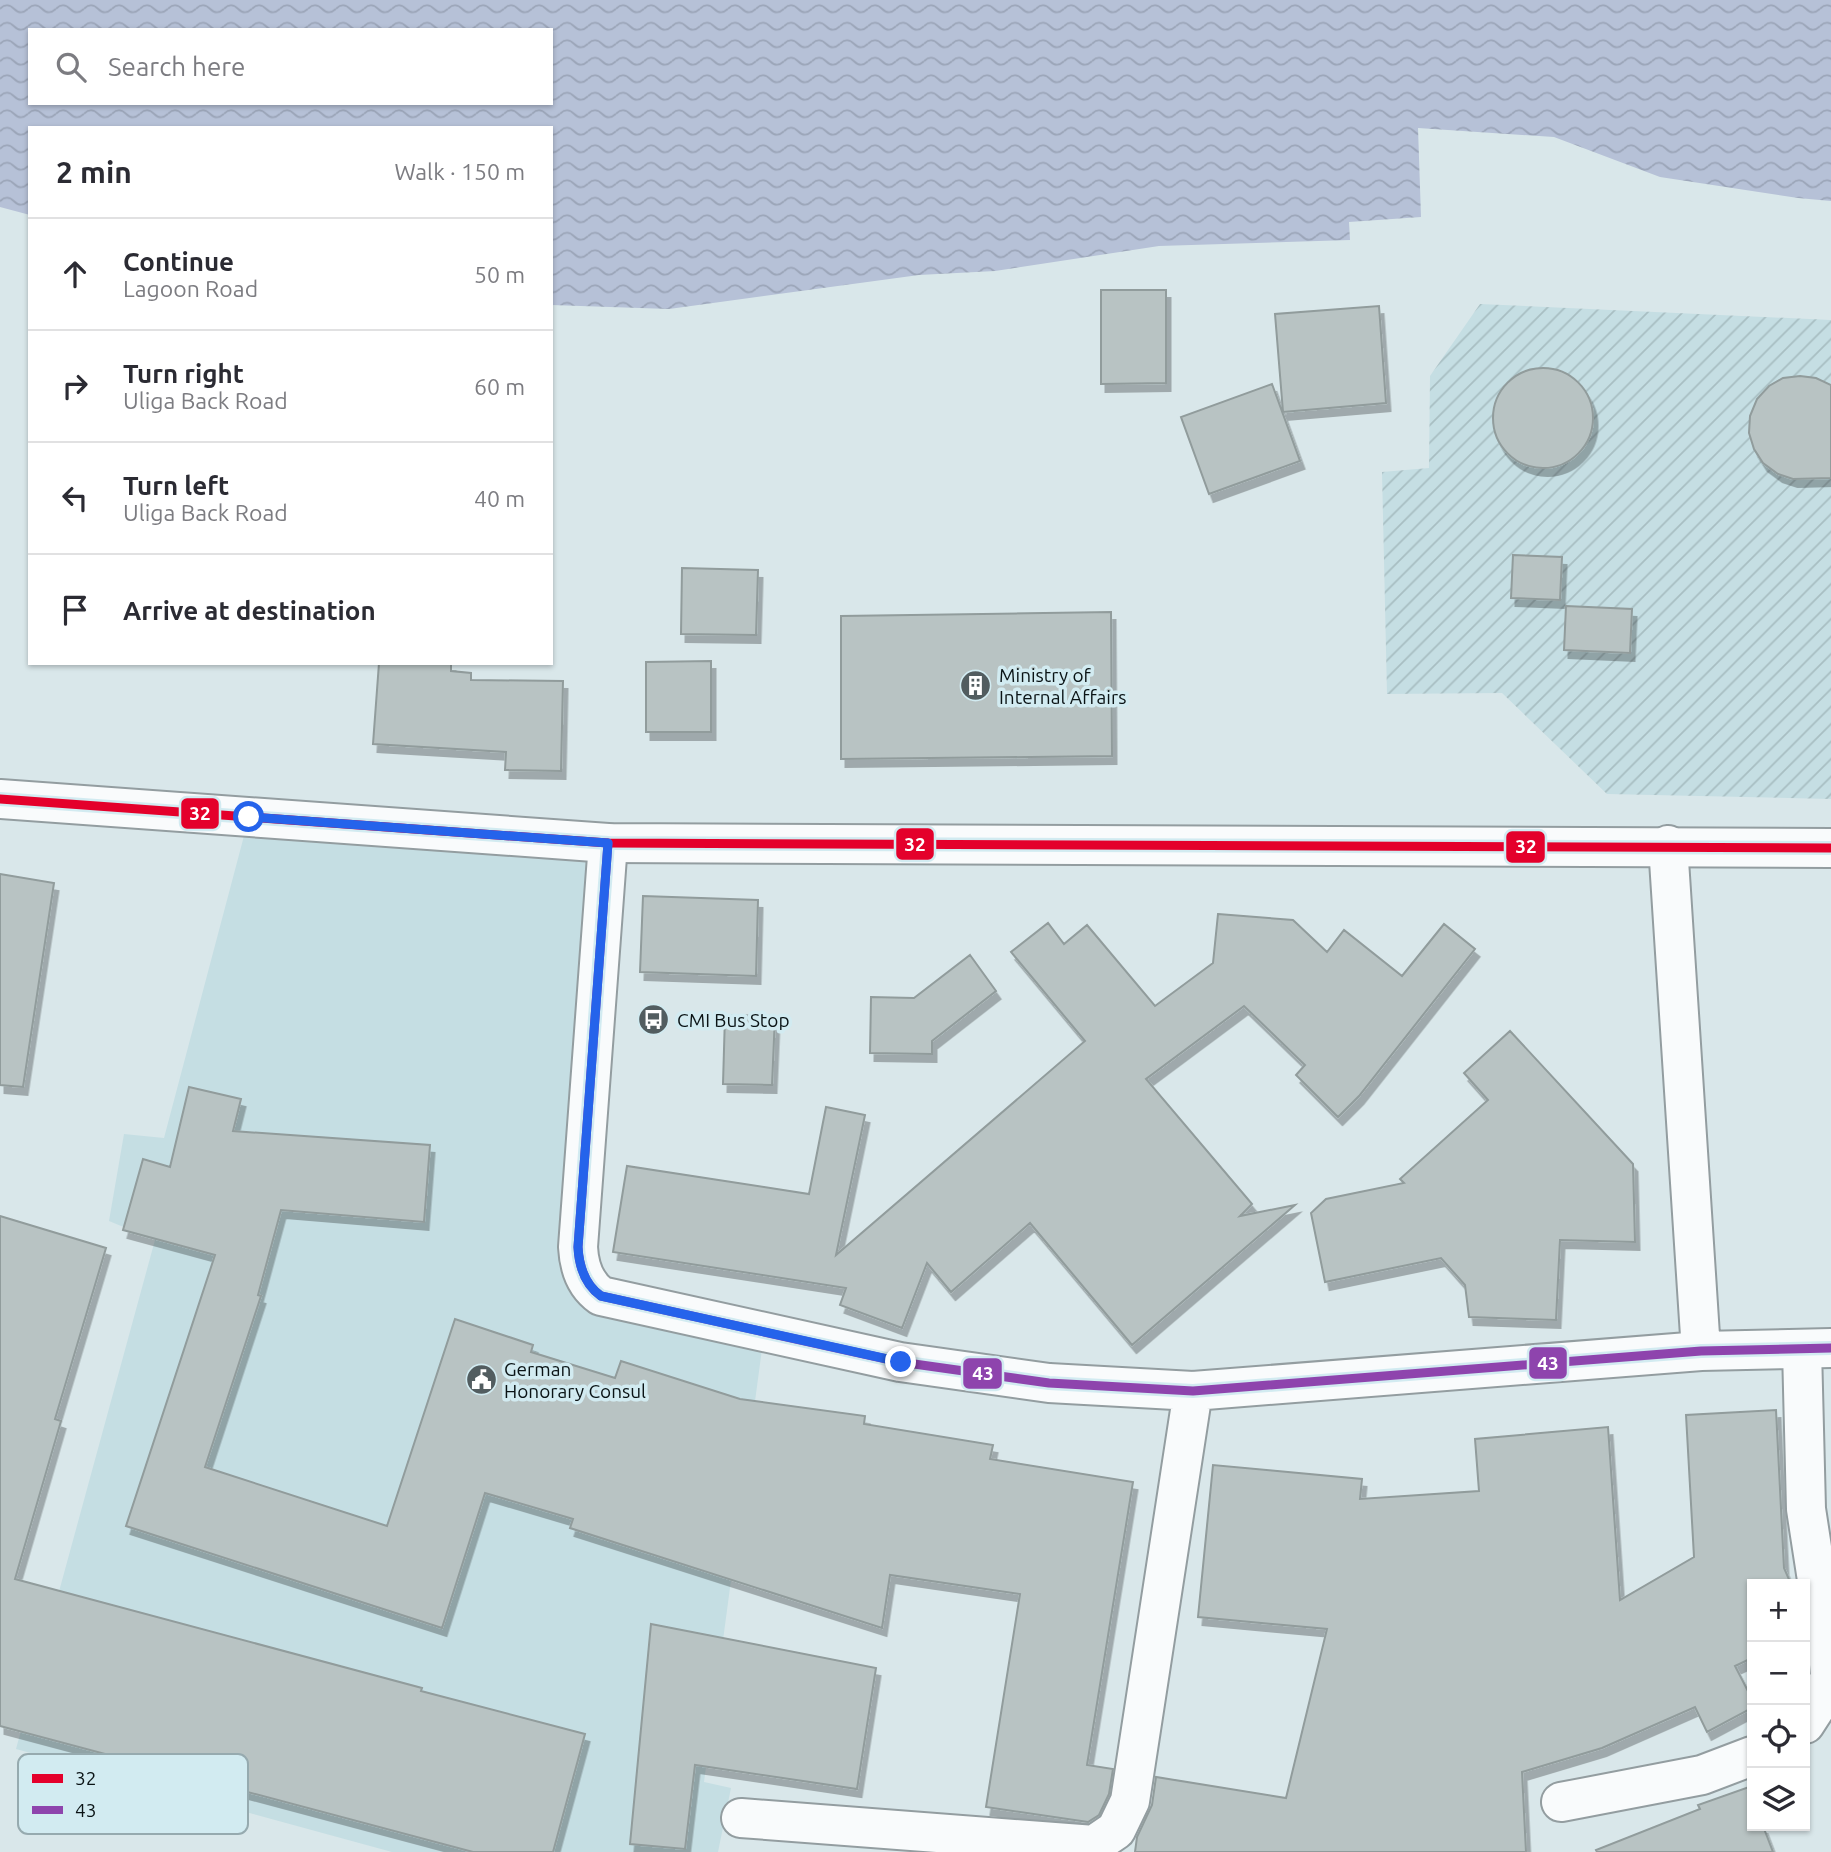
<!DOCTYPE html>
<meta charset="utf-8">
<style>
:root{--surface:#fff;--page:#f7f7f7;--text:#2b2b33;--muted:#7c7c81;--line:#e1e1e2}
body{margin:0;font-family:Ubuntu,sans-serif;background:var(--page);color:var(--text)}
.controls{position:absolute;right:21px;bottom:21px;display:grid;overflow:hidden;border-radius:0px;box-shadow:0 2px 5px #0004}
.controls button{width:63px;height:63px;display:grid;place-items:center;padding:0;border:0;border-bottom:2px solid var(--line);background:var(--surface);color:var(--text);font:35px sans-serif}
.stop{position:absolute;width:21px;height:21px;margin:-16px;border:5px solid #2563eb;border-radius:50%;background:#fff}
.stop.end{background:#2563eb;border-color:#fff;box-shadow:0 2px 7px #0008}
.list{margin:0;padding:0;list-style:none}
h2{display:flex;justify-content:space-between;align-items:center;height:91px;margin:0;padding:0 28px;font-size:30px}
h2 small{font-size:23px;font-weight:400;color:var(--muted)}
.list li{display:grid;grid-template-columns:46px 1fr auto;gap:21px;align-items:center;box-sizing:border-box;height:112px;padding:0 28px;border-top:2px solid var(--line)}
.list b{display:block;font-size:26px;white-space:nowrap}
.list p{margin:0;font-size:23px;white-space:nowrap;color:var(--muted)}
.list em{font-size:23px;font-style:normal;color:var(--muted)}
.icon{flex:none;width:38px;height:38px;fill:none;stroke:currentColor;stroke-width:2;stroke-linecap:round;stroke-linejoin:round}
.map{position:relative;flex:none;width:1831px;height:1852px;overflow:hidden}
.search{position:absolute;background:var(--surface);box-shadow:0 2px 5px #0004;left:28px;top:28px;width:525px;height:77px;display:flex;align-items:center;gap:18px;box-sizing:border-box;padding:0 24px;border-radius:0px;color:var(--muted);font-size:26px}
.panel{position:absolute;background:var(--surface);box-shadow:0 2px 5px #0004;left:28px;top:126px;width:525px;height:539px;border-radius:0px}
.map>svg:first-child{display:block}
.built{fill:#c5dee3}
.industrial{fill:url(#industrial-furrows)}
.water{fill:url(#water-waves);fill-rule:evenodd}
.building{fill:#b8c3c3;stroke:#919c9c;stroke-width:2;filter:url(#shadow)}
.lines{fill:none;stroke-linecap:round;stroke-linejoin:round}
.street-casing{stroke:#939da0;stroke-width:42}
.primary-casing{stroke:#939da0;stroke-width:42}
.street{stroke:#f9fbfc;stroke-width:38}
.primary{stroke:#f9fbfc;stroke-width:38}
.bus-1-casing{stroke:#d2ebf1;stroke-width:14}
.bus-2-casing{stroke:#d2ebf1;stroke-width:14}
.bus-1{stroke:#e4002b;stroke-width:9}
.bus-2{stroke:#8e44ad;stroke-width:9}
.route{stroke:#2563eb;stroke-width:9}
.labels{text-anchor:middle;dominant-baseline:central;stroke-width:7;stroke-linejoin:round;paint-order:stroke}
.poi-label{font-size:19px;fill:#0a1315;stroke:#d2ebf1;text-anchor:start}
.key{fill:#d2ebf1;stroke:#96aaaf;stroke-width:2}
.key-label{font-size:19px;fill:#0a1315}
.line-badge{stroke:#d2ebf1;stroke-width:2.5}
.badge-label{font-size:19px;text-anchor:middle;font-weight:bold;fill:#fff}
</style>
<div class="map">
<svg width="1831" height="1852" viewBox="0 0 1831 1852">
<defs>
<pattern id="industrial-furrows" width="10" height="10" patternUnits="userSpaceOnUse" patternTransform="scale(1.75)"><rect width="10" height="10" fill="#c5dee3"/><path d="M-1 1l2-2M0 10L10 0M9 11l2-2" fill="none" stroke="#a8bec2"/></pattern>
<pattern id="water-waves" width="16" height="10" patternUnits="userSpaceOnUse" patternTransform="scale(1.75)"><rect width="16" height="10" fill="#b6c1d7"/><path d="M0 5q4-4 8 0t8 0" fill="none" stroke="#9ba5b8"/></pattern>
<filter id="shadow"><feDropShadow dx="4.5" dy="8" stdDeviation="0" flood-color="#0004"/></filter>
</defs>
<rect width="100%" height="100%" fill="#d9e7ea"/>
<path class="built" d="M 249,817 L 608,843 L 587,1282 L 764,1334 L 704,1782 L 731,1788 L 718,1852 L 392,1852 L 16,1749 L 155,1240 L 109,1221 L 124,1134 L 164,1138 Z"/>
<path class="industrial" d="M 1480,304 L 1831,320 L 1831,799 L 1607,794 L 1502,693 L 1387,694 L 1382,472 L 1429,468 L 1430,376 Z"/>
<path class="water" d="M 0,0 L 1831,0 L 1831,201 L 1798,198 L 1660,177 L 1554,137 L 1418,128 L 1421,217 L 1349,222 L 1350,240 L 1159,246 L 995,271 L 919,275 L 669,309 L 551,305 L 551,128 L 30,128 L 30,215 L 0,207 ZM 30,30 L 551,30 L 551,103 L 30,103 Z"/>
<path class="building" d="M 1101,290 L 1166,290 L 1166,383 L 1101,384 Z
M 1379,306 L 1386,403 L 1283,412 L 1275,314 Z
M1493 418a50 50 0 1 1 100 0a50 50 0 1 1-100 0Z
M 1800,376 L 1816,378 L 1831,385 L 1831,478 L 1793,479 L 1778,474 L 1763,463 L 1754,449 L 1749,433 L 1750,416 L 1757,399 L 1769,386 L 1783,378 Z
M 1272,384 L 1300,461 L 1209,494 L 1181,417 Z
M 1513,555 L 1562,557 L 1560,600 L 1511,598 Z
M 682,568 L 758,570 L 756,635 L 681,634 Z
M 1566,606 L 1632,609 L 1630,653 L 1564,650 Z
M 1111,612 L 1112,756 L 841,759 L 841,616 Z
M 711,661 L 711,732 L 646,732 L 646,662 Z
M 379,663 L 451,663 L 451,671 L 471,673 L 471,680 L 563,681 L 561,771 L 505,770 L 506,752 L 373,744 Z
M 0,874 L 54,883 L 23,1087 L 0,1085 Z
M 643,896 L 758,900 L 756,976 L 640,972 Z
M 1218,914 L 1293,920 L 1327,952 L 1344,930 L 1402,976 L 1444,924 L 1475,949 L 1359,1096 L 1338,1117 L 1296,1075 L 1305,1065 L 1244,1006 L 1146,1079 L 1252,1204 L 1240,1216 L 1295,1205 L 1132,1345 L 1030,1223 L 951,1292 L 927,1263 L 902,1328 L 840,1305 L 846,1288 L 613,1252 L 627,1166 L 809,1194 L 826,1107 L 865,1115 L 836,1255 L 1085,1041 L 1011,952 L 1048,923 L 1064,944 L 1087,925 L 1155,1006 L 1213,963 Z
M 970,955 L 996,991 L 932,1041 L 932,1054 L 870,1053 L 871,997 L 914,998 Z
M 725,1015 L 775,1016 L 772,1085 L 723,1084 Z
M 1510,1031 L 1633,1164 L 1635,1242 L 1560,1240 L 1556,1320 L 1469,1317 L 1465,1285 L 1441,1258 L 1325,1282 L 1311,1213 L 1326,1199 L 1404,1183 L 1400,1179 L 1488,1100 L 1464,1073 Z
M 189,1087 L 241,1099 L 233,1131 L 430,1145 L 424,1222 L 281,1210 L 258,1295 L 261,1296 L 205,1467 L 387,1526 L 455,1319 L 533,1345 L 531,1352 L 615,1378 L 621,1361 L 740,1399 L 865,1416 L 864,1424 L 993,1445 L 990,1459 L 1133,1482 L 1087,1765 L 1113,1769 L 1109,1794 L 1099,1815 L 1088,1822 L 986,1807 L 1020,1594 L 890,1575 L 882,1628 L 570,1528 L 573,1519 L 485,1493 L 442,1628 L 126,1526 L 215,1255 L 123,1230 L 143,1159 L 170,1167 Z
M 0,1216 L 106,1248 L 55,1419 L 61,1421 L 15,1579 L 422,1688 L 421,1691 L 585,1734 L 553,1852 L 473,1852 L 0,1726 Z
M 1776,1410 L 1784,1568 L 1791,1584 L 1752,1584 L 1752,1658 L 1735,1666 L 1752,1699 L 1752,1708 L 1707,1732 L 1695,1707 L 1602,1748 L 1522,1772 L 1526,1852 L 1135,1852 L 1137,1837 L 1152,1805 L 1156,1777 L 1286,1798 L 1327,1629 L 1198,1617 L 1213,1465 L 1362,1479 L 1360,1499 L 1479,1491 L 1475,1439 L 1608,1427 L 1620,1600 L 1694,1557 L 1686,1415 Z
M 651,1624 L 876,1668 L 857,1789 L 695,1765 L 685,1849 L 630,1844 Z
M 1749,1787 L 1752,1796 L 1752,1826 L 1763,1826 L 1773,1852 L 1597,1852 L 1596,1850 L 1700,1809 L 1698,1805 Z"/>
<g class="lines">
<defs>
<path id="street" d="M 608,843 L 578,1247 C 579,1266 584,1284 601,1296 L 900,1362 L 1049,1383 L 1193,1391 L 1701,1351 L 1831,1348
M 1668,845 L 1701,1351
M 1802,1349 L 1806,1509 L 1828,1651 L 1830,1677 L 1818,1704 L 1805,1724
M 1561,1802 L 1702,1775 L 1752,1756
M 741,1818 L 1094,1845 L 1116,1830 L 1130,1801 L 1193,1391"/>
<path id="primary" d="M 0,799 L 608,843 L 1831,848"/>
</defs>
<use href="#street" class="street-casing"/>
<use href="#primary" class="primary-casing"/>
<use href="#street" class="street"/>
<use href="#primary" class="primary"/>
<defs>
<path id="bus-1" d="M 0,799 L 608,843 L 1831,848"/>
<path id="bus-2" d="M 608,843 L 578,1247 C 579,1266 584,1284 601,1296 L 900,1362 L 1049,1383 L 1193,1391 L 1701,1351 L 1831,1348"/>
</defs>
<use href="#bus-1" class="bus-1-casing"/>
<use href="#bus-2" class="bus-2-casing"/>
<use href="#bus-1" class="bus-1"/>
<use href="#bus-2" class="bus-2"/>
</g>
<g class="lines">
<path class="route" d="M 249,817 L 608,843 L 578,1247 C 579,1266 584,1284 601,1296 L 901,1362"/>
</g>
<defs>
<symbol id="building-disc" viewBox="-11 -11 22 22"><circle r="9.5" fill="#525d60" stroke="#d2ebf1"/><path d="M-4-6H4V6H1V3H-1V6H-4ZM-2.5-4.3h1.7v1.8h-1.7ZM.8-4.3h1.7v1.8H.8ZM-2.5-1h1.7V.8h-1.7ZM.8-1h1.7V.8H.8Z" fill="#fff"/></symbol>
<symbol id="bus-disc" viewBox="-11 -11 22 22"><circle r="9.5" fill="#525d60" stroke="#d2ebf1"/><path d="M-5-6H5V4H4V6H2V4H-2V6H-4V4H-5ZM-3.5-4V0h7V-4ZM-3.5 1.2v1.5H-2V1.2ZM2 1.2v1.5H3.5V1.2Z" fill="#fff"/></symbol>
<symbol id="civic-disc" viewBox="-11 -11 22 22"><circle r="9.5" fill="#525d60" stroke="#d2ebf1"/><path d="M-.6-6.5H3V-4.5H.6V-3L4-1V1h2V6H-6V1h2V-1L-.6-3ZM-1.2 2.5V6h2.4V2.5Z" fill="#fff"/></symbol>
</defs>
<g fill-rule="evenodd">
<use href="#building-disc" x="958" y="668" width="35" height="35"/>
<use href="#bus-disc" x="636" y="1002" width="35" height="35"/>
<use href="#civic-disc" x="464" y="1362" width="35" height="35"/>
</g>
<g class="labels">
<g class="poi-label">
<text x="999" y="675">Ministry of<tspan x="999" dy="22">Internal Affairs</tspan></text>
<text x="677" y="1020">CMI Bus Stop</text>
<text x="504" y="1369">German<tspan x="504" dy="22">Honorary Consul</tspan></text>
</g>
</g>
<rect x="18" y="1754" width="230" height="80" rx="10" class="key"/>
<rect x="32" y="1774" width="31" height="9" fill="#e4002b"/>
<rect x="32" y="1806" width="31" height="8" fill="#8e44ad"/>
<g class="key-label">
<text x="75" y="1785">32</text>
<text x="75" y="1817">43</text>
</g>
<g class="line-badge">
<rect x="180" y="797" width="40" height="33" rx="7" fill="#e4002b"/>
<rect x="895" y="827" width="40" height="34" rx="7" fill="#e4002b"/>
<rect x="1505" y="830" width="41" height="34" rx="7" fill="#e4002b"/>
<rect x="1528" y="1346" width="40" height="34" rx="7" fill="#8e44ad"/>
<rect x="962" y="1357" width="41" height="33" rx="7" fill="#8e44ad"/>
</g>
<g class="badge-label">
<text x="200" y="820">32</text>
<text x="915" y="851">32</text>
<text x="1526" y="853">32</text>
<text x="1548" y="1370">43</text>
<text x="983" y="1380">43</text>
</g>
</svg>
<div class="controls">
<button>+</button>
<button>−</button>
<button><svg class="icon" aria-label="locate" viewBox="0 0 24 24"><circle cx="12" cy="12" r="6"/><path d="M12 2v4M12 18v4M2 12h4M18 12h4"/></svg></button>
<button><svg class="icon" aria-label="layers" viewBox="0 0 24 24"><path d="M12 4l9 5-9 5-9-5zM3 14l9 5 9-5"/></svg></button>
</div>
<div class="stop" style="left:249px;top:817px"></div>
<div class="stop end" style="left:901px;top:1362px"></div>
<div class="search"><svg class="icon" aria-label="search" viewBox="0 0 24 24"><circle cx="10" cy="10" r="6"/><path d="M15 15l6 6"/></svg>Search here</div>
<section class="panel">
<h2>2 min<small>Walk · 150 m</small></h2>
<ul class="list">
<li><svg class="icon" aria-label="ahead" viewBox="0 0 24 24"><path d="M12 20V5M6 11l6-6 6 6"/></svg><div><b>Continue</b><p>Lagoon Road</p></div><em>50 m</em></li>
<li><svg class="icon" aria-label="right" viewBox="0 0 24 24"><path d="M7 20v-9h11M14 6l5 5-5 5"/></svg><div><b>Turn right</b><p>Uliga Back Road</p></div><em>60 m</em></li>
<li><svg class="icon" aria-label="left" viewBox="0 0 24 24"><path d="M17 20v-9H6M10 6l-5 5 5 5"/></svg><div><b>Turn left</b><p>Uliga Back Road</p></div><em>40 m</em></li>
<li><svg class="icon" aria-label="arrive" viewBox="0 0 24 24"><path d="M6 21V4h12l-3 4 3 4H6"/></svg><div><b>Arrive at destination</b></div></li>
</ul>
</section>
</div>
